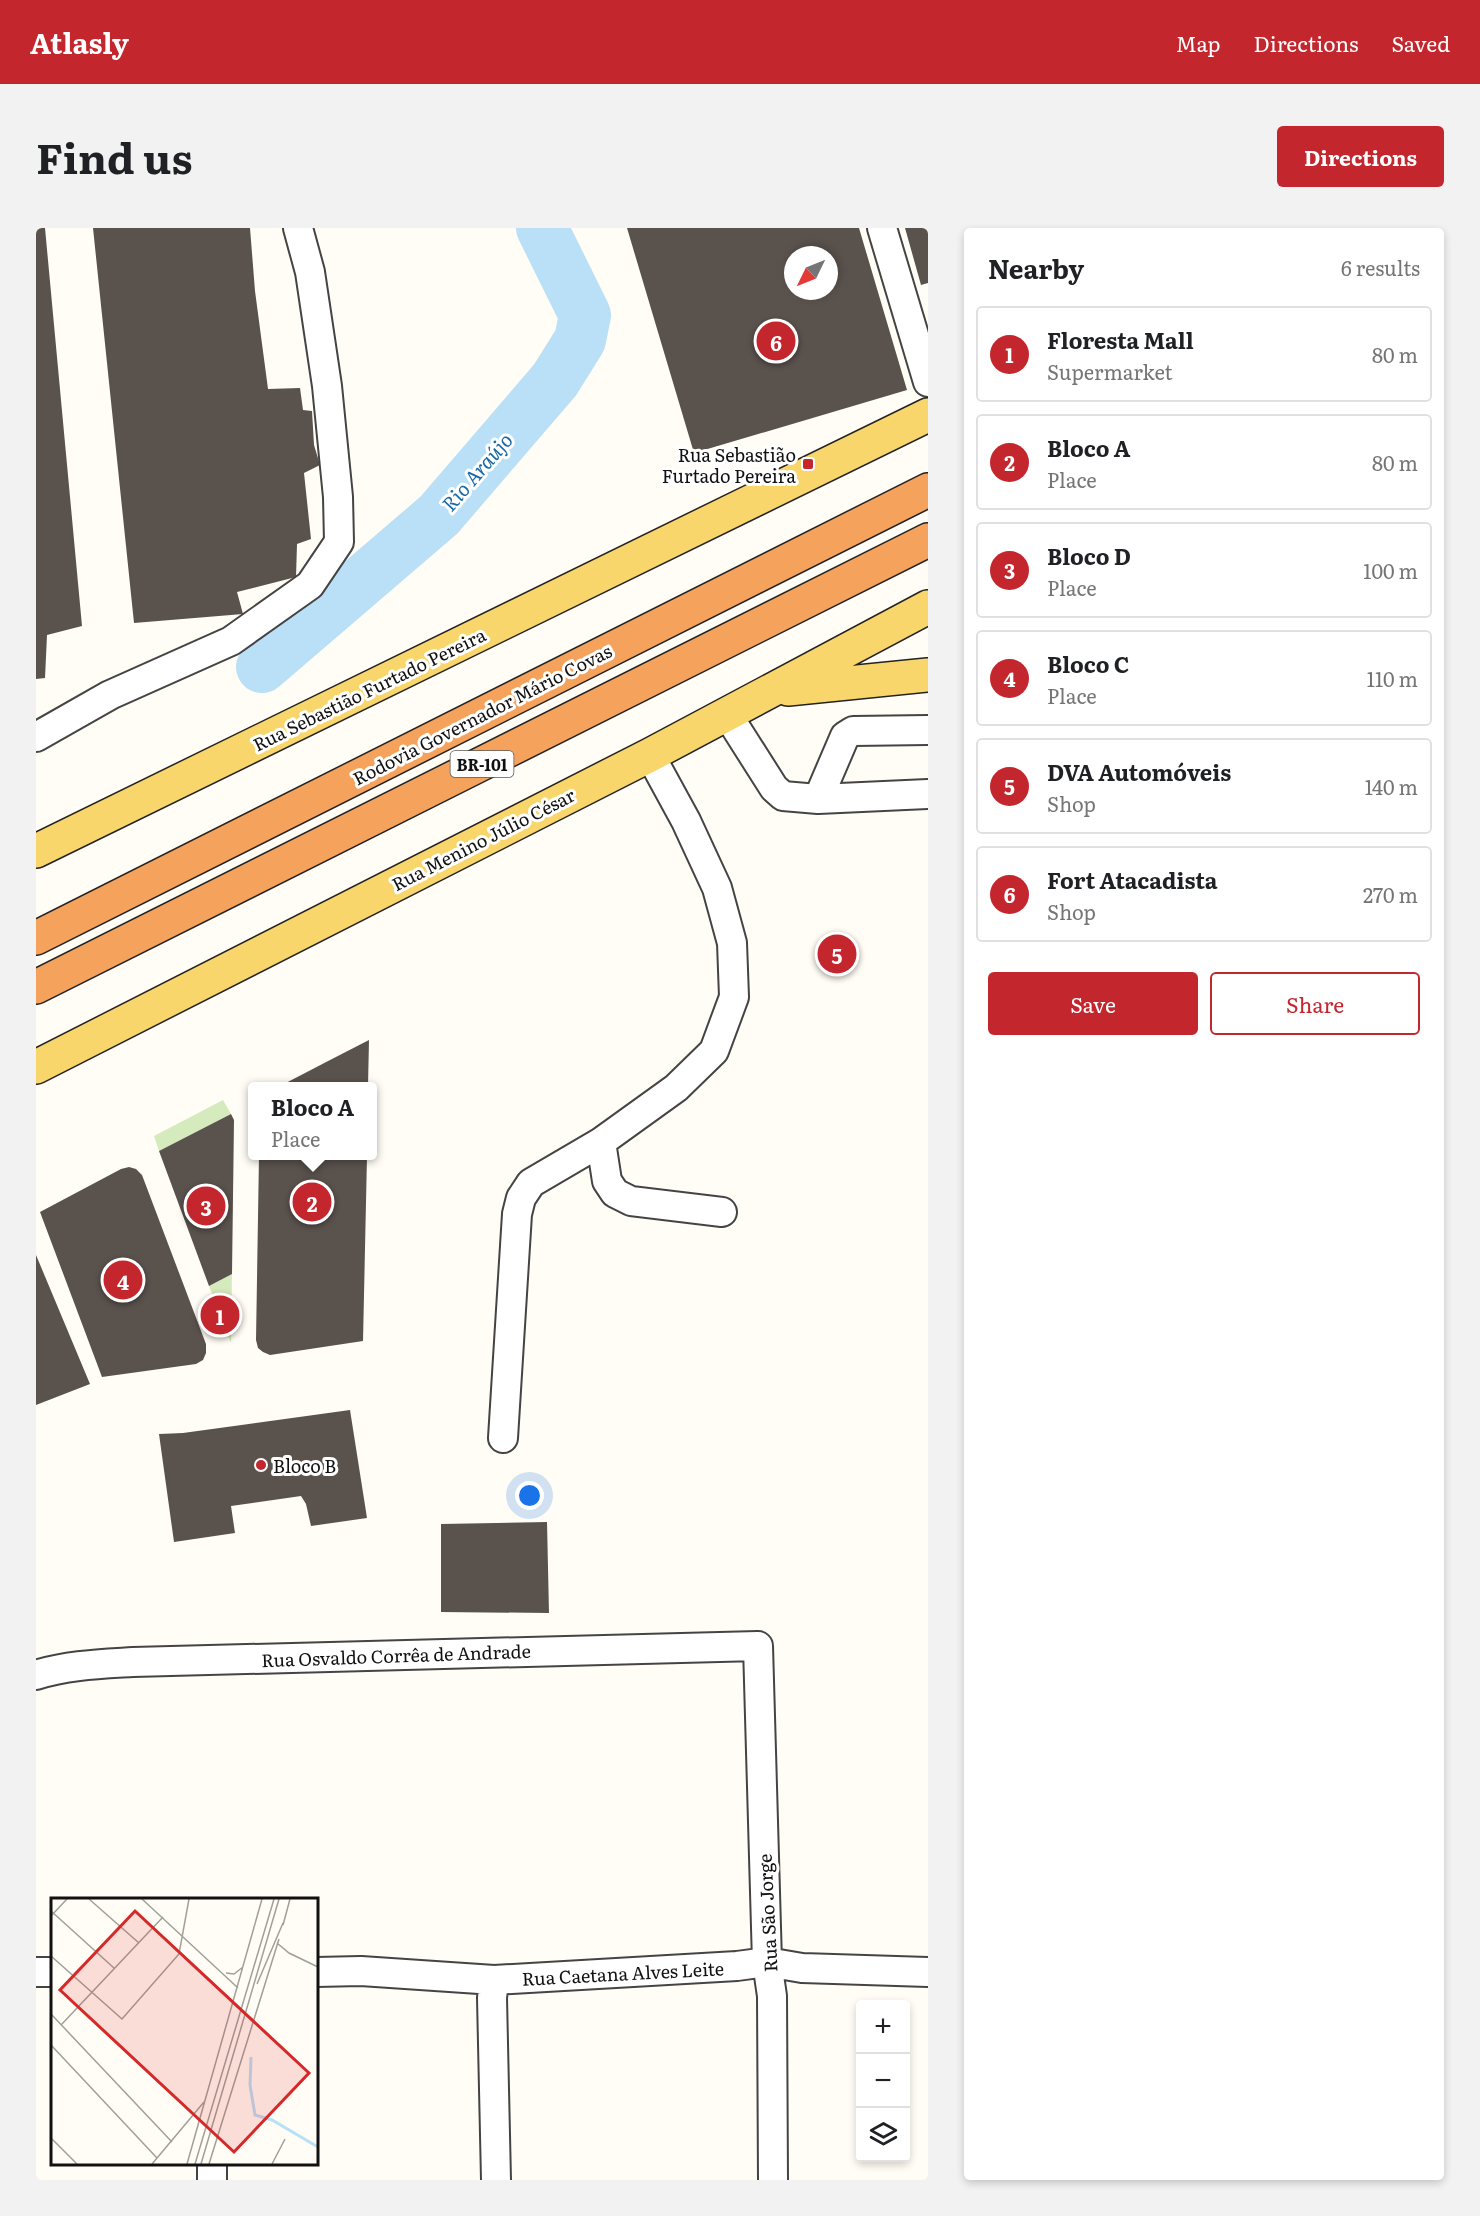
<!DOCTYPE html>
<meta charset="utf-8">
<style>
:root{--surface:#fff;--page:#f2f2f2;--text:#202124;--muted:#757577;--line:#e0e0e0;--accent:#c4262e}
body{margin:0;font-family:Literata,serif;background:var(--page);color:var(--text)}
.controls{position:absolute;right:18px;bottom:18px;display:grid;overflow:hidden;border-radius:6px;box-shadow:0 3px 9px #0003}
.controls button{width:54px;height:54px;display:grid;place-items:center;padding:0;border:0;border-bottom:2px solid var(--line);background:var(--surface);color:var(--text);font:30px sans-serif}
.compass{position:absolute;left:748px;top:18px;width:54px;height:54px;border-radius:50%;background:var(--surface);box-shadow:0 3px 9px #0003;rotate:227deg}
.you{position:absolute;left:494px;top:1268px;width:21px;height:21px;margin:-15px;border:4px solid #fff;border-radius:50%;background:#1a73e8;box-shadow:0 0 0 9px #1a73e833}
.badge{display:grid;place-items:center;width:39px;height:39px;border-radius:50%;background:var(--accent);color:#fff;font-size:20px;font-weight:700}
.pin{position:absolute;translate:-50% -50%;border:3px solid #fff;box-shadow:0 2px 6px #0006}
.popup{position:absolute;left:212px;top:854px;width:129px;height:78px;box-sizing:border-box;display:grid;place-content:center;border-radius:6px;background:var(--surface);filter:drop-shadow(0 2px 4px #0005);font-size:20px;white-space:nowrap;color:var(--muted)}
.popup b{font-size:22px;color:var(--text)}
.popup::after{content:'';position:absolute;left:50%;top:100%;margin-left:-12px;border:12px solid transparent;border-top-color:var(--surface)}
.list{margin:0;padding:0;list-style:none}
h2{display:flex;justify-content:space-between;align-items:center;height:78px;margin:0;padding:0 24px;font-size:26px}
h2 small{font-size:20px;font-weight:400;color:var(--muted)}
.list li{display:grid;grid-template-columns:39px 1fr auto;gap:18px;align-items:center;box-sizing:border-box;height:96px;margin:0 12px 12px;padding:0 12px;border:2px solid var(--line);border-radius:6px}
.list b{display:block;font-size:22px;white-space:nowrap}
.list p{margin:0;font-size:20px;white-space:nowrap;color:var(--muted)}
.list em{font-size:20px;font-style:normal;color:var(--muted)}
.actions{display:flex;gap:12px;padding:18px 24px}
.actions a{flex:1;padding:14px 0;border:2px solid var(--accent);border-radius:6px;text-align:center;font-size:21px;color:var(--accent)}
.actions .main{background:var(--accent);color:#fff}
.icon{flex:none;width:33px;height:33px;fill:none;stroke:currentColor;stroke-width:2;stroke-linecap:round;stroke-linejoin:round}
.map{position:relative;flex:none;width:892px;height:1952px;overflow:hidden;border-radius:6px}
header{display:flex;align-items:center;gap:36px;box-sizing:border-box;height:84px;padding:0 30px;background:var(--accent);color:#fff}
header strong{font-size:28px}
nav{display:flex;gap:33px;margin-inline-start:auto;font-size:21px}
.intro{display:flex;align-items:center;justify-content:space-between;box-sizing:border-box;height:144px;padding:0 36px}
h1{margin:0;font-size:42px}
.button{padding:15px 27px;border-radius:6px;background:var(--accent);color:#fff;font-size:21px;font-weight:700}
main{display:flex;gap:36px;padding:0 36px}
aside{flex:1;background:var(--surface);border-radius:6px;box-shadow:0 3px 9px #0003}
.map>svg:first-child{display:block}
.green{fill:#d5ebbd}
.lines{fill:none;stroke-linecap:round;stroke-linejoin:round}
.river{stroke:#b9e0f7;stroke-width:52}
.building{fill:#5a524d;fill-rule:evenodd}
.minor-casing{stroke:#444;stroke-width:32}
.major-casing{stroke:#222;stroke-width:36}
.highway-casing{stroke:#222;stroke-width:36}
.minor{stroke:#fff;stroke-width:28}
.major{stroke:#f9d66b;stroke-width:33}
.highway{stroke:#f5a25d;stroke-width:33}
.poi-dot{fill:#c4262e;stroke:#fff;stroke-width:2}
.labels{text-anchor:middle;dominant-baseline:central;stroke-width:6;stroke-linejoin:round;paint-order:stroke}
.shield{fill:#fff;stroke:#585858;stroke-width:1.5}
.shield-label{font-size:16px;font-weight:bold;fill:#111}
.poi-label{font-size:18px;fill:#111;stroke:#fff;text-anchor:end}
.street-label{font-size:18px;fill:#111;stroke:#fff}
.water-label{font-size:20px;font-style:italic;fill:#1768a6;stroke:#fff}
.inset-river{fill:none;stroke:#b9e0f7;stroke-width:3}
.inset-road{fill:none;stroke:#a09f9a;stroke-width:1.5}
.view{fill:#d62828;fill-opacity:0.15;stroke:#d62828;stroke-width:3}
.inset-edge{fill:none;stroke:#111;stroke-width:3}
</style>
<header>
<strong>Atlasly</strong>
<nav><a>Map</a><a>Directions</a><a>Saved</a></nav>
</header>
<div class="intro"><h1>Find us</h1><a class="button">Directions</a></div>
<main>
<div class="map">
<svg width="892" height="1952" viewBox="0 0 892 1952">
<rect width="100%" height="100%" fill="#fffdf5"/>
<path class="green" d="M 187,872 L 195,886 L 123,923 L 118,908 Z
M 196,1046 L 195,1115 L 173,1058 Z"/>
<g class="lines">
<path class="river" d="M 226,439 L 403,287 L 519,152 L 544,112 L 549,87 L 506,0"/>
</g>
<path class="building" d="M 0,0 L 9,0 L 46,398 L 11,407 L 9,450 L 0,451 Z
M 57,0 L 214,0 L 219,63 L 232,161 L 264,160 L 267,182 L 276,183 L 278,217 L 284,237 L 268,245 L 275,311 L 261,316 L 260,349 L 201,364 L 207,386 L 98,395 Z
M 591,0 L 823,0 L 871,162 L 658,225 ZM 757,27 L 793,27 L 793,63 L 757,63 Z
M 869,0 L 892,0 L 892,55 L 885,57 Z
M 333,812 L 332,858 L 244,858 L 296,831 Z
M 195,886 L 198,892 L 196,1046 L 173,1058 L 123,923 Z
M 223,928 L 331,928 L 327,1113 L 234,1127 L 227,1124 L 222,1120 L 220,1112 Z
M 93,939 L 100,941 L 106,947 L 170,1116 L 170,1125 L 167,1132 L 160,1136 L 66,1149 L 4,984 L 85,941 Z
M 0,1027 L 54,1156 L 0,1177 Z
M 314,1182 L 331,1290 L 275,1298 L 270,1276 L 265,1268 L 195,1278 L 199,1305 L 138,1314 L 123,1206 L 147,1205 Z
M 511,1294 L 513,1385 L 405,1384 L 405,1296 Z"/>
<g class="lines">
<defs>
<path id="minor" d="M 846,0 L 892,154
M 691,486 L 738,560 L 747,568 L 782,571 L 892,566
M 0,509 L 74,467 L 195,413 L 274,357 L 303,314 L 302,269 L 291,158 L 274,44 L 262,0
M 782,571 L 809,508 L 817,503 L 892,502
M 565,914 L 571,953 L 579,965 L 595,973 L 686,984
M 467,1210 L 481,986 L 485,970 L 495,955 L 565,914 L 640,860 L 678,823 L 698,769 L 696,715 L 681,660 L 650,593 L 614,527
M 0,1447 C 31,1437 65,1436 97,1434 L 722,1418 L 731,1734 L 736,1768 L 737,1952
M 0,1744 L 16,1744
M 280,1744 L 325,1743 L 458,1752 L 701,1738 L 731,1734 L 766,1740 L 892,1744
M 458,1752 L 456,1770 L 460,1952
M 176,1936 L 176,1952"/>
<path id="major" d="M 752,461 L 892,447
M 0,623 L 892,187
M 0,839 L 614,527 L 892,379"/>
<path id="highway" d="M 0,710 L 892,262
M 0,759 L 892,312"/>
</defs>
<use href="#minor" class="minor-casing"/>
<use href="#major" class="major-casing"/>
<use href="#highway" class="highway-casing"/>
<use href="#minor" class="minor"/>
<use href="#major" class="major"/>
<use href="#highway" class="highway"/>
</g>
<g class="poi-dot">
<rect x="766" y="230" width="12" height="12" rx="3"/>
<circle cx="225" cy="1237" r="6"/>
</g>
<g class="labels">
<rect class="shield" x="414.5" y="523" width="63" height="26" rx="4.5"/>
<g class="shield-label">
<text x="446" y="536">BR-101</text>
</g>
<g class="poi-label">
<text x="760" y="226">Rua Sebastião<tspan x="760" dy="21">Furtado Pereira</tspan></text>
<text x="237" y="1237" text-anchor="start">Bloco B</text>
</g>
<g class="street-label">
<text transform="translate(333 461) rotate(-26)">Rua Sebastião Furtado Pereira</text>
<text transform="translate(446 486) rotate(-27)">Rodovia Governador Mário Covas</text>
<text transform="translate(447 611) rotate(-27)">Rua Menino Júlio César</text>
<text transform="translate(360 1427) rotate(-2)">Rua Osvaldo Corrêa de Andrade</text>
<text transform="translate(731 1685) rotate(-93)">Rua São Jorge</text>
<text transform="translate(587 1745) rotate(-3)">Rua Caetana Alves Leite</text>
</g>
<g class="water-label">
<text transform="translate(440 243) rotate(-49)">Rio Araújo</text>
</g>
</g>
<g transform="translate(15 1670)">
<rect width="267" height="267" fill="#fffdf5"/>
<path class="inset-river" d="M 200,159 L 199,187 L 204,217 L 221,222 L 267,249"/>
<path class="inset-road" d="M 38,1 L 88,45M 91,1 L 187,90M 0,13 L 63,70M 0,18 L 16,1M 232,27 L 239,1M 226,45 L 238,55 L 267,69M 0,58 L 71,121 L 128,56 L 138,1M 175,75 L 183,76 L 192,69M 206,86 L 232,25M 0,116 L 121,244M 10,127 L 112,19M 0,147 L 106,260M 0,240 L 26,266M 101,266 L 153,204M 136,266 L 211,1M 144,266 L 223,1M 150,266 L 228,1M 158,266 L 228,41M 221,266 L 234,241"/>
<path class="view" d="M 84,13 L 258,175 L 183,254 L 9,92 Z"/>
<rect width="267" height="267" class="inset-edge"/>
</g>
</svg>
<div class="controls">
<button>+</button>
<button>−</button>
<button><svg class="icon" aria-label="layers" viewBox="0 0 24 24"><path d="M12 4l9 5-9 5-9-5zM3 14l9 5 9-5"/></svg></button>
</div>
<svg class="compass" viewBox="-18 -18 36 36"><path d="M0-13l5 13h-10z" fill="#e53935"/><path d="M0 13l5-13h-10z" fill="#757577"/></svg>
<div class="you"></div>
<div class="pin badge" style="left:184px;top:1087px">1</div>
<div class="pin badge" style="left:276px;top:974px">2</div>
<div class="popup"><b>Bloco A</b>Place</div>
<div class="pin badge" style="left:170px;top:978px">3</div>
<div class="pin badge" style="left:87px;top:1052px">4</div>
<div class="pin badge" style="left:801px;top:726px">5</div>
<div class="pin badge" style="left:740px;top:113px">6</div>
</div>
<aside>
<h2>Nearby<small>6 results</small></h2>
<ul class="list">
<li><span class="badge">1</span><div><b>Floresta Mall</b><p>Supermarket</p></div><em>80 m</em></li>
<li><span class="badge">2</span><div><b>Bloco A</b><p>Place</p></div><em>80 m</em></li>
<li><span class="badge">3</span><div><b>Bloco D</b><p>Place</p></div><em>100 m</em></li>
<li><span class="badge">4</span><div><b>Bloco C</b><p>Place</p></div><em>110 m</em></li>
<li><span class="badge">5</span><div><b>DVA Automóveis</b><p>Shop</p></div><em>140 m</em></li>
<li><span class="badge">6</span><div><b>Fort Atacadista</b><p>Shop</p></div><em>270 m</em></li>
</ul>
<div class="actions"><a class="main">Save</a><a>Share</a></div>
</aside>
</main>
